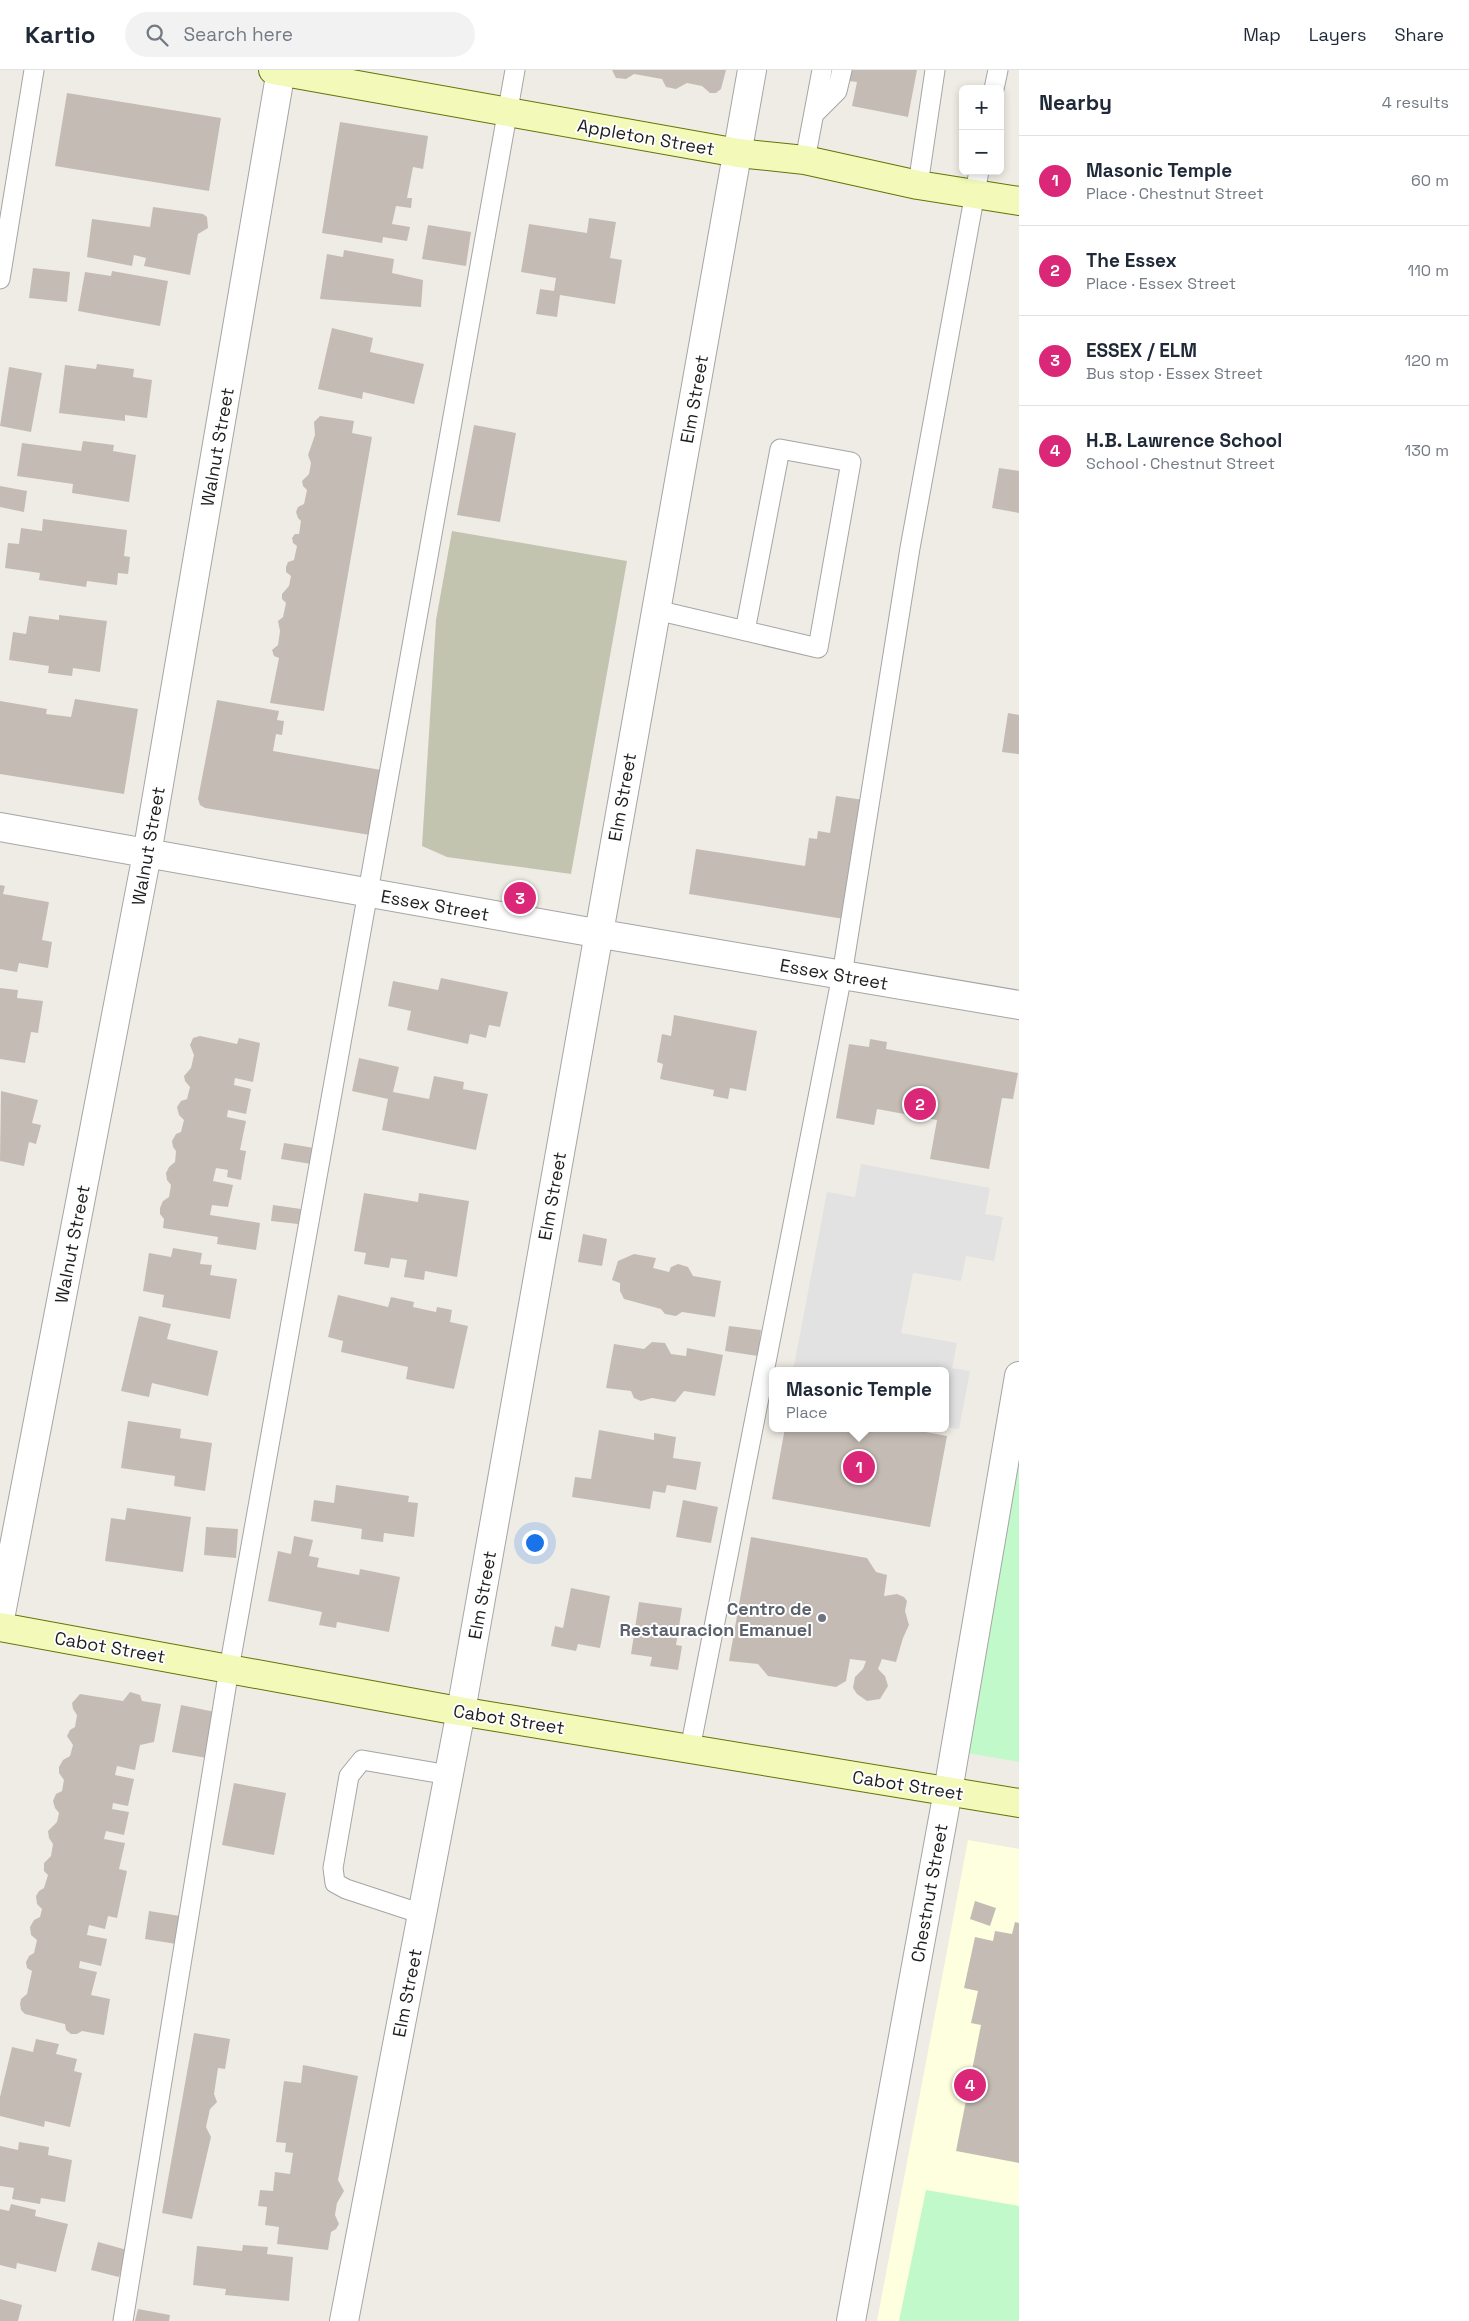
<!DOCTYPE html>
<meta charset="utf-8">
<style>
:root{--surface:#fff;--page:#f2f2f3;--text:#1f2937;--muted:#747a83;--line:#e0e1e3;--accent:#db2777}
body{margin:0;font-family:"Space Grotesk",sans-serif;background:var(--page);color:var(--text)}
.controls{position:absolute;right:15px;top:15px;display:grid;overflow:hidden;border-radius:8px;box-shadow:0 2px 8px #0003}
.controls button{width:45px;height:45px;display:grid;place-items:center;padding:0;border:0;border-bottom:1px solid var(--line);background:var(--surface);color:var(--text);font:25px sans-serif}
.you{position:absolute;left:534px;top:1472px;width:18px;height:18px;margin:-12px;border:4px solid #fff;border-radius:50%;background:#1a73e8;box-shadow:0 0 0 8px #1a73e833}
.badge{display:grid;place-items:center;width:32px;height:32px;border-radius:50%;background:var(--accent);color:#fff;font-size:16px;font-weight:700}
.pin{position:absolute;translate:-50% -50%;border:2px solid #fff;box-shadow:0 1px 5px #0006}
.popup{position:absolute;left:769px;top:1297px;width:180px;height:65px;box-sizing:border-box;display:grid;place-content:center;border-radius:8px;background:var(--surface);filter:drop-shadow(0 1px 4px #0005);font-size:16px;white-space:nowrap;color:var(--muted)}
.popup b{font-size:19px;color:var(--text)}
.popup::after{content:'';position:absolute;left:50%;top:100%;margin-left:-10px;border:10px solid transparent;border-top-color:var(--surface)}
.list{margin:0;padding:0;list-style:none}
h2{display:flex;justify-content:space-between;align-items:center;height:65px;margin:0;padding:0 20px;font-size:21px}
h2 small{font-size:16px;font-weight:400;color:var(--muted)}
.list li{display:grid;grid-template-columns:32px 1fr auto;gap:15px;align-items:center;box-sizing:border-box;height:90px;padding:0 20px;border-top:1px solid var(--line)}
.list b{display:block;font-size:19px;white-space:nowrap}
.list p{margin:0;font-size:16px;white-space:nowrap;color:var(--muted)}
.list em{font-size:16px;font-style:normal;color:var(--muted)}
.icon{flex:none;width:28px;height:28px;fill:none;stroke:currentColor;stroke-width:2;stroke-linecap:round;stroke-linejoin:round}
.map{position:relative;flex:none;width:1019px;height:2251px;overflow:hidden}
header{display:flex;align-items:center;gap:30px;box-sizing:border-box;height:70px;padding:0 25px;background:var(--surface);border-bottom:1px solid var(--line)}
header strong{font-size:24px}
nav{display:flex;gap:28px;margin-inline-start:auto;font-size:18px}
.search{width:350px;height:45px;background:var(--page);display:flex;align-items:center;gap:12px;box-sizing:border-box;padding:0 18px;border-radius:28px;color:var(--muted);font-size:19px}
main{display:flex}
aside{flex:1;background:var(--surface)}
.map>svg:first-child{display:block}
.education{fill:#fdffde}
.construction{fill:#c3c4b0}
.park{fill:#c2f9ca}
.parking{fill:#e2e2e2}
.building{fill:#c4bcb4}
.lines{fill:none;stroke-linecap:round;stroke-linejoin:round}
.lane-casing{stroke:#a5a5a5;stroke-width:21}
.street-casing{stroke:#a5a5a5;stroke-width:30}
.secondary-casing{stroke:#637506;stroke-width:30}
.lane{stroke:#fff;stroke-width:19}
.street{stroke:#fff;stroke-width:28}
.secondary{stroke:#f2f9b9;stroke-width:28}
.worship-dot{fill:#6b7280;stroke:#fff;stroke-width:2}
.labels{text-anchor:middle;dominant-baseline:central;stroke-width:4;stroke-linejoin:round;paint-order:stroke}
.street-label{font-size:18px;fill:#1e1e1e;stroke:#fff}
.worship-label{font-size:18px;font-weight:bold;fill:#5b616d;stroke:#fff;text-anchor:end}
</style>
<header>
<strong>Kartio</strong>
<div class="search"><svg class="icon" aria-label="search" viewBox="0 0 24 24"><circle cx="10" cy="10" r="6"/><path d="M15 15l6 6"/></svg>Search here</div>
<nav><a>Map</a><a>Layers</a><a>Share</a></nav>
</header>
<main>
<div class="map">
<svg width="1019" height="2251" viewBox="0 0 1019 2251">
<rect width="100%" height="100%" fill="#efece5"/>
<path class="education" d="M 968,1770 L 1019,1779 L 1019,2251 L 877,2251 Z"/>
<path class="construction" d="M 452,461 L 627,491 L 571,804 L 447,787 L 422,776 L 436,550 Z"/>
<path class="park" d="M 1019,1384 L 1019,1692 L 967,1683 Z
M 926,2120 L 1019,2136 L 1019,2251 L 899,2251 Z"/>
<path class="parking" d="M 861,1094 L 990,1118 L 985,1144 L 1003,1147 L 994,1191 L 966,1186 L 961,1211 L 913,1203 L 901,1263 L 957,1273 L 952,1298 L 970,1301 L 959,1359 L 945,1357 L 945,1301 L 793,1301 L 827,1122 L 855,1127 Z"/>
<path class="building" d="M 612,0 L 726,0 L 721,19 L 716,23 L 710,23 L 702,16 L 687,13 L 676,19 L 666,17 L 662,9 L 634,4 L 626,9 L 616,8 Z
M 850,0 L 917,0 L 908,47 L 852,36 L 857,12 L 849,11 Z
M 67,23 L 221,48 L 209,121 L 55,96 Z
M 340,52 L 428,66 L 423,99 L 413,97 L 407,128 L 412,128 L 411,138 L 396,136 L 392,154 L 410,157 L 407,171 L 383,167 L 382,173 L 322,163 Z
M 153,137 L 203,144 L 207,147 L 208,158 L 198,164 L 190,205 L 144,196 L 146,188 L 134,185 L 132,196 L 87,187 L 92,149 L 150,157 Z
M 589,148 L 616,152 L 610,188 L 622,190 L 615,234 L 560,225 L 557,247 L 536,244 L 540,219 L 554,221 L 556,208 L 521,202 L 529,154 L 587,163 Z
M 428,155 L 471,162 L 466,196 L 422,189 Z
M 344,180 L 394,189 L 392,203 L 423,210 L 421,237 L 320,229 L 327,184 L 343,187 Z
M 33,198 L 70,202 L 67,232 L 29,228 Z
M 112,201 L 168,211 L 160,256 L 78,241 L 85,202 L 111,206 Z
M 332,258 L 373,268 L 370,282 L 424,294 L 414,334 L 363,322 L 362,329 L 318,319 Z
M 97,294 L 134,299 L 133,307 L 152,310 L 147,348 L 125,345 L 125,351 L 59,343 L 65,295 L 96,299 Z
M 9,297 L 42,303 L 31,362 L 0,356 Z
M 320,346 L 354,351 L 352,363 L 372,367 L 324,641 L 270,633 L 279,588 L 274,586 L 272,580 L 278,575 L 280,561 L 278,551 L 283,547 L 286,533 L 282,529 L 282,524 L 289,516 L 291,506 L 286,502 L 286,497 L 288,492 L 294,490 L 297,476 L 293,473 L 292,468 L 295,464 L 299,464 L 301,451 L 298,448 L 296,442 L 298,437 L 304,434 L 307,420 L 303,416 L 302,411 L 309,404 L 311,393 L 308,385 L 315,365 L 314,352 Z
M 474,355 L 516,363 L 500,452 L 457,445 Z
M 83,371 L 114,375 L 113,381 L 136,385 L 129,432 L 72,423 L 73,414 L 17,406 L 22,373 L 81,381 Z
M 999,398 L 1019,401 L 1019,443 L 992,438 Z
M 0,416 L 27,421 L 24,442 L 0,437 Z
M 43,449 L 127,460 L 124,486 L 130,487 L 128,504 L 118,503 L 117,515 L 87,511 L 86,517 L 39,510 L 40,503 L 5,498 L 8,473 L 19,474 L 21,458 L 42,461 Z
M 59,545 L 107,551 L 100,602 L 73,598 L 72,606 L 48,603 L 49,596 L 9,590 L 13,562 L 26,564 L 29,546 L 59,550 Z
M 75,629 L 138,639 L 124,724 L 0,704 L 0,631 L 47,639 L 46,644 L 71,647 Z
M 217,630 L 279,641 L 277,650 L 284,651 L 282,665 L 276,664 L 273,681 L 381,700 L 370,765 L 205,738 L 200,735 L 198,729 Z
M 1008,643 L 1019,645 L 1019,684 L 1002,682 Z
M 836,726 L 864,730 L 844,849 L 689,824 L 696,779 L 805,796 L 809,768 L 817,769 L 818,761 L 830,763 Z
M 0,815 L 5,816 L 3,824 L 49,832 L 42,870 L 52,872 L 48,898 L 19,893 L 17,902 L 0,899 Z
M 441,908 L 508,922 L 500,957 L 489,955 L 486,968 L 470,964 L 468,974 L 407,960 L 411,941 L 388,936 L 393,911 L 438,920 Z
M 0,918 L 18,920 L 17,928 L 43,931 L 38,963 L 31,962 L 25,993 L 0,989 Z
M 674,945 L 757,961 L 746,1021 L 730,1018 L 728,1029 L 713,1026 L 714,1020 L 660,1009 L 663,994 L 657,992 L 662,964 L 671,966 Z
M 200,966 L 237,974 L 239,968 L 260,973 L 253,1012 L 235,1008 L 234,1015 L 251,1019 L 246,1044 L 228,1040 L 227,1047 L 246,1051 L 240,1080 L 246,1081 L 241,1110 L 227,1107 L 228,1100 L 216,1098 L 213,1111 L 233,1115 L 228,1137 L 212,1135 L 210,1145 L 260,1153 L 256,1180 L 217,1174 L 218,1167 L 163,1158 L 164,1149 L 160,1144 L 160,1138 L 163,1131 L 169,1127 L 171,1115 L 167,1110 L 166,1103 L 169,1097 L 175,1092 L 176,1081 L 173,1077 L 172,1071 L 176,1064 L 181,1062 L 184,1050 L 179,1045 L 177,1037 L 181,1031 L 187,1029 L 190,1017 L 185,1011 L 184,1006 L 191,998 L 194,985 L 190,975 L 193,968 Z
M 870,969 L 887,972 L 886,979 L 1018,1003 L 1013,1029 L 1002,1028 L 989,1099 L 930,1089 L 937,1050 L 877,1039 L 874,1055 L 836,1048 L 849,974 L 869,977 Z
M 359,988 L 399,997 L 393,1022 L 429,1029 L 434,1006 L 464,1012 L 463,1019 L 488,1024 L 476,1080 L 382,1060 L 388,1029 L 352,1021 Z
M 1,1021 L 38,1030 L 32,1053 L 41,1055 L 36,1074 L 29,1072 L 24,1096 L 0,1091 Z
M 284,1073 L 314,1078 L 311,1094 L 281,1089 Z
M 364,1123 L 418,1132 L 419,1123 L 469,1131 L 457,1207 L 425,1201 L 424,1210 L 404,1207 L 407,1190 L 391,1188 L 389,1198 L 364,1194 L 366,1183 L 354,1181 Z
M 273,1135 L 301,1139 L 298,1154 L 271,1151 Z
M 583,1164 L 607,1169 L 602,1196 L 578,1192 Z
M 173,1178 L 202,1183 L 200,1194 L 212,1195 L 210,1205 L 237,1209 L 230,1249 L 162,1237 L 164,1225 L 143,1221 L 149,1183 L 171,1187 Z
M 634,1184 L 656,1188 L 653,1198 L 669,1202 L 671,1197 L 678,1194 L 688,1197 L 693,1206 L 721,1211 L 715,1247 L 682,1242 L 676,1246 L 665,1244 L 661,1239 L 624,1229 L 620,1221 L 620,1213 L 612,1210 L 618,1191 Z
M 338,1225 L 388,1237 L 391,1227 L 414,1232 L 413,1237 L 436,1242 L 437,1237 L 452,1240 L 450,1252 L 468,1256 L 454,1319 L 406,1309 L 408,1297 L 341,1282 L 343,1271 L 328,1267 Z
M 139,1246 L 171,1254 L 167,1269 L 218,1281 L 208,1326 L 152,1313 L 149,1327 L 121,1321 Z
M 729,1256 L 761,1260 L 758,1286 L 725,1281 Z
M 652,1272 L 665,1273 L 671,1284 L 686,1286 L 687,1278 L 723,1285 L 715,1326 L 684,1321 L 675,1332 L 652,1328 L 641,1331 L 634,1328 L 631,1321 L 606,1318 L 614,1274 L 644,1279 Z
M 128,1351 L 181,1359 L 180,1368 L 212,1373 L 205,1421 L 174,1416 L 175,1406 L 121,1398 Z
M 785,1358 L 905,1358 L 947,1366 L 930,1457 L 772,1429 Z
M 599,1360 L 654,1370 L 654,1363 L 676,1367 L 673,1388 L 701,1392 L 696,1420 L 667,1415 L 665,1423 L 653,1421 L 650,1439 L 572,1427 L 575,1407 L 591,1409 Z
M 336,1415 L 409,1426 L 408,1432 L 418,1433 L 414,1467 L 384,1463 L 383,1472 L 361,1469 L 362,1459 L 311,1451 L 314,1430 L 334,1433 Z
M 683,1430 L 718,1437 L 711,1473 L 676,1467 Z
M 127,1438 L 191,1447 L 183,1502 L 105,1491 L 111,1448 L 125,1450 Z
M 206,1457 L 238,1459 L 236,1488 L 204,1485 Z
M 294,1466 L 313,1470 L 309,1486 L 319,1488 L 317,1497 L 359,1505 L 360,1499 L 400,1507 L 389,1562 L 337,1552 L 336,1558 L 319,1555 L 322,1542 L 268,1531 L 278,1481 L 291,1484 Z
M 751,1467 L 867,1488 L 876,1502 L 887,1505 L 884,1526 L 897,1524 L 904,1527 L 907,1531 L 905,1541 L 909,1555 L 903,1568 L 896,1592 L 882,1589 L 878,1599 L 885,1606 L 888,1616 L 880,1629 L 867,1631 L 857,1624 L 853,1618 L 855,1607 L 863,1599 L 866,1591 L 850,1589 L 846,1611 L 836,1617 L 768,1606 L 758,1594 L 729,1591 Z
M 571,1518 L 610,1526 L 600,1578 L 578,1574 L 576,1581 L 551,1576 L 555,1556 L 563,1558 Z
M 639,1532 L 682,1538 L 676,1575 L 682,1576 L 678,1600 L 650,1596 L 652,1587 L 631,1584 Z
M 130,1622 L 140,1625 L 142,1631 L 161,1634 L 154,1672 L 140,1675 L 135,1700 L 117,1696 L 115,1705 L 134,1709 L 128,1736 L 113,1733 L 112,1739 L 129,1742 L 124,1765 L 106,1761 L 104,1769 L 125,1773 L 119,1799 L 127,1801 L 117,1848 L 108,1846 L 105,1859 L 89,1855 L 87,1865 L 107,1869 L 101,1896 L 80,1891 L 79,1898 L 97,1902 L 91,1925 L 110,1929 L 104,1965 L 82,1961 L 77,1964 L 71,1964 L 66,1960 L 65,1954 L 25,1944 L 21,1940 L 20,1934 L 21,1929 L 27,1924 L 32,1901 L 27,1898 L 26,1892 L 29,1886 L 34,1883 L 37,1870 L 31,1865 L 30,1857 L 34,1850 L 40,1847 L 42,1839 L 37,1834 L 36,1826 L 39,1821 L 44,1818 L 48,1805 L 44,1801 L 44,1793 L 51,1786 L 53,1774 L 49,1768 L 48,1761 L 57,1752 L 59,1743 L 55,1738 L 53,1731 L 56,1724 L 62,1721 L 64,1710 L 59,1703 L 59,1697 L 63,1690 L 70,1686 L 73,1675 L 67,1666 L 70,1660 L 75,1657 L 77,1645 L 73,1639 L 72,1633 L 80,1624 L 123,1631 Z
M 181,1635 L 215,1642 L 207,1688 L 172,1682 Z
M 234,1713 L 286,1723 L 274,1785 L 222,1775 Z
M 975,1831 L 996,1838 L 990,1856 L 970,1849 Z
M 149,1841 L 180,1846 L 176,1874 L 145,1869 Z
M 1015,1852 L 1019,1853 L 1019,2093 L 956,2081 L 981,1955 L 971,1953 L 978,1921 L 964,1918 L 975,1867 L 993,1871 L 995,1861 L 1012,1864 Z
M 194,1963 L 230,1969 L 225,1999 L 218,1998 L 214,2024 L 217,2032 L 210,2039 L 206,2057 L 211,2067 L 192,2149 L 162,2143 Z
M 36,1969 L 59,1974 L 56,1984 L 77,1989 L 74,2001 L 82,2003 L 70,2057 L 45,2051 L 44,2057 L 0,2046 L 0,2027 L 12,1977 L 33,1982 Z
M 303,1995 L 358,2006 L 338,2110 L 344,2121 L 337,2133 L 335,2145 L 339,2154 L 336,2159 L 331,2162 L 328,2180 L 277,2174 L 279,2157 L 265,2155 L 267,2137 L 258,2136 L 260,2120 L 273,2121 L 275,2102 L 290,2104 L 293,2083 L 285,2082 L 286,2073 L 276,2072 L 284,2011 L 301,2013 Z
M 19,2072 L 49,2077 L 48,2085 L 72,2090 L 65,2132 L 41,2128 L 40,2134 L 12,2129 L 14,2118 L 0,2116 L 0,2076 L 18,2080 Z
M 11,2134 L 36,2140 L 35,2146 L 68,2154 L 56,2202 L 17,2193 L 16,2199 L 0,2195 L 0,2139 L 9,2141 Z
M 98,2172 L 127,2180 L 119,2207 L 91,2200 Z
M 243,2175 L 268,2177 L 267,2184 L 293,2187 L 289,2231 L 225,2225 L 226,2219 L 193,2215 L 197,2176 L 242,2181 Z
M 0,2229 L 22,2235 L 18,2251 L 0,2251 Z
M 138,2239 L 170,2245 L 169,2251 L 135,2251 Z"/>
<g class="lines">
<defs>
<path id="lane" d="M 994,19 L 998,0
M 815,43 L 837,21 L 842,0
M 805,90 L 822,0
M 918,115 L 935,0
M 0,209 L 34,0
M 656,540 L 818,578 L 851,392 L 780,379 L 745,561
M 690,1679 L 842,905 L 910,478 L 979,101
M 422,1844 L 346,1819 L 335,1813 L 333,1798 L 349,1706 L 362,1690 L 449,1705
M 123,2251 L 229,1599 L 515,0"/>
<path id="street" d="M 0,757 L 590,862 L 1019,935
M 0,1549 L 147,784 L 281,0
M 344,2251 L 461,1641 L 752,0
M 851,2251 L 948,1721 L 1019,1306"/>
<path id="secondary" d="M 273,0 L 738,83 L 805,90 L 918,115 L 1019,131
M 0,1557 L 453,1640 L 1019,1733"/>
</defs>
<use href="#lane" class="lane-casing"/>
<use href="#street" class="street-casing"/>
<use href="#secondary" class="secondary-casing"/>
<use href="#lane" class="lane"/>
<use href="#street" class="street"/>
<use href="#secondary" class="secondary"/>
</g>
<circle class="worship-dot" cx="822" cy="1548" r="5"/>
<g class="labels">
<g class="street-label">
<text transform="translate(646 67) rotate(10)">Appleton Street</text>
<text transform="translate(694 329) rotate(-80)">Elm Street</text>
<text transform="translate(217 377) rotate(-80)">Walnut Street</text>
<text transform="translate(622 727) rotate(-80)">Elm Street</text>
<text transform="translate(148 776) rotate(-80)">Walnut Street</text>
<text transform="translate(435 835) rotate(10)">Essex Street</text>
<text transform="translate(834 904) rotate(10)">Essex Street</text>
<text transform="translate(552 1126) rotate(-80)">Elm Street</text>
<text transform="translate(72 1174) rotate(-79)">Walnut Street</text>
<text transform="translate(482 1525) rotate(-80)">Elm Street</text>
<text transform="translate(110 1577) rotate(10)">Cabot Street</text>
<text transform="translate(509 1649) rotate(9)">Cabot Street</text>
<text transform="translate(908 1715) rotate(9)">Cabot Street</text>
<text transform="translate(929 1823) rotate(-80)">Chestnut Street</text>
<text transform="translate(407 1923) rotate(-79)">Elm Street</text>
</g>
<g class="worship-label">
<text x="812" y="1538">Centro de<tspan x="812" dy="21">Restauracion Emanuel</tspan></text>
</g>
</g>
</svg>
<div class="controls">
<button>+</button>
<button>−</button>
</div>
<div class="you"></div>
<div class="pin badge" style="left:859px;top:1397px">1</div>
<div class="popup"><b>Masonic Temple</b>Place</div>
<div class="pin badge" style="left:920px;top:1034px">2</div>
<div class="pin badge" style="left:520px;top:828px">3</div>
<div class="pin badge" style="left:970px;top:2015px">4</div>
</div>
<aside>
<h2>Nearby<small>4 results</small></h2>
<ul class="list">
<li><span class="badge">1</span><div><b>Masonic Temple</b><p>Place · Chestnut Street</p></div><em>60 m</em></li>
<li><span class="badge">2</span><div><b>The Essex</b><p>Place · Essex Street</p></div><em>110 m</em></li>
<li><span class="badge">3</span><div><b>ESSEX / ELM</b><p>Bus stop · Essex Street</p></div><em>120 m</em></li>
<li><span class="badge">4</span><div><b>H.B. Lawrence School</b><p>School · Chestnut Street</p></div><em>130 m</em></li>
</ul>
</aside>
</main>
